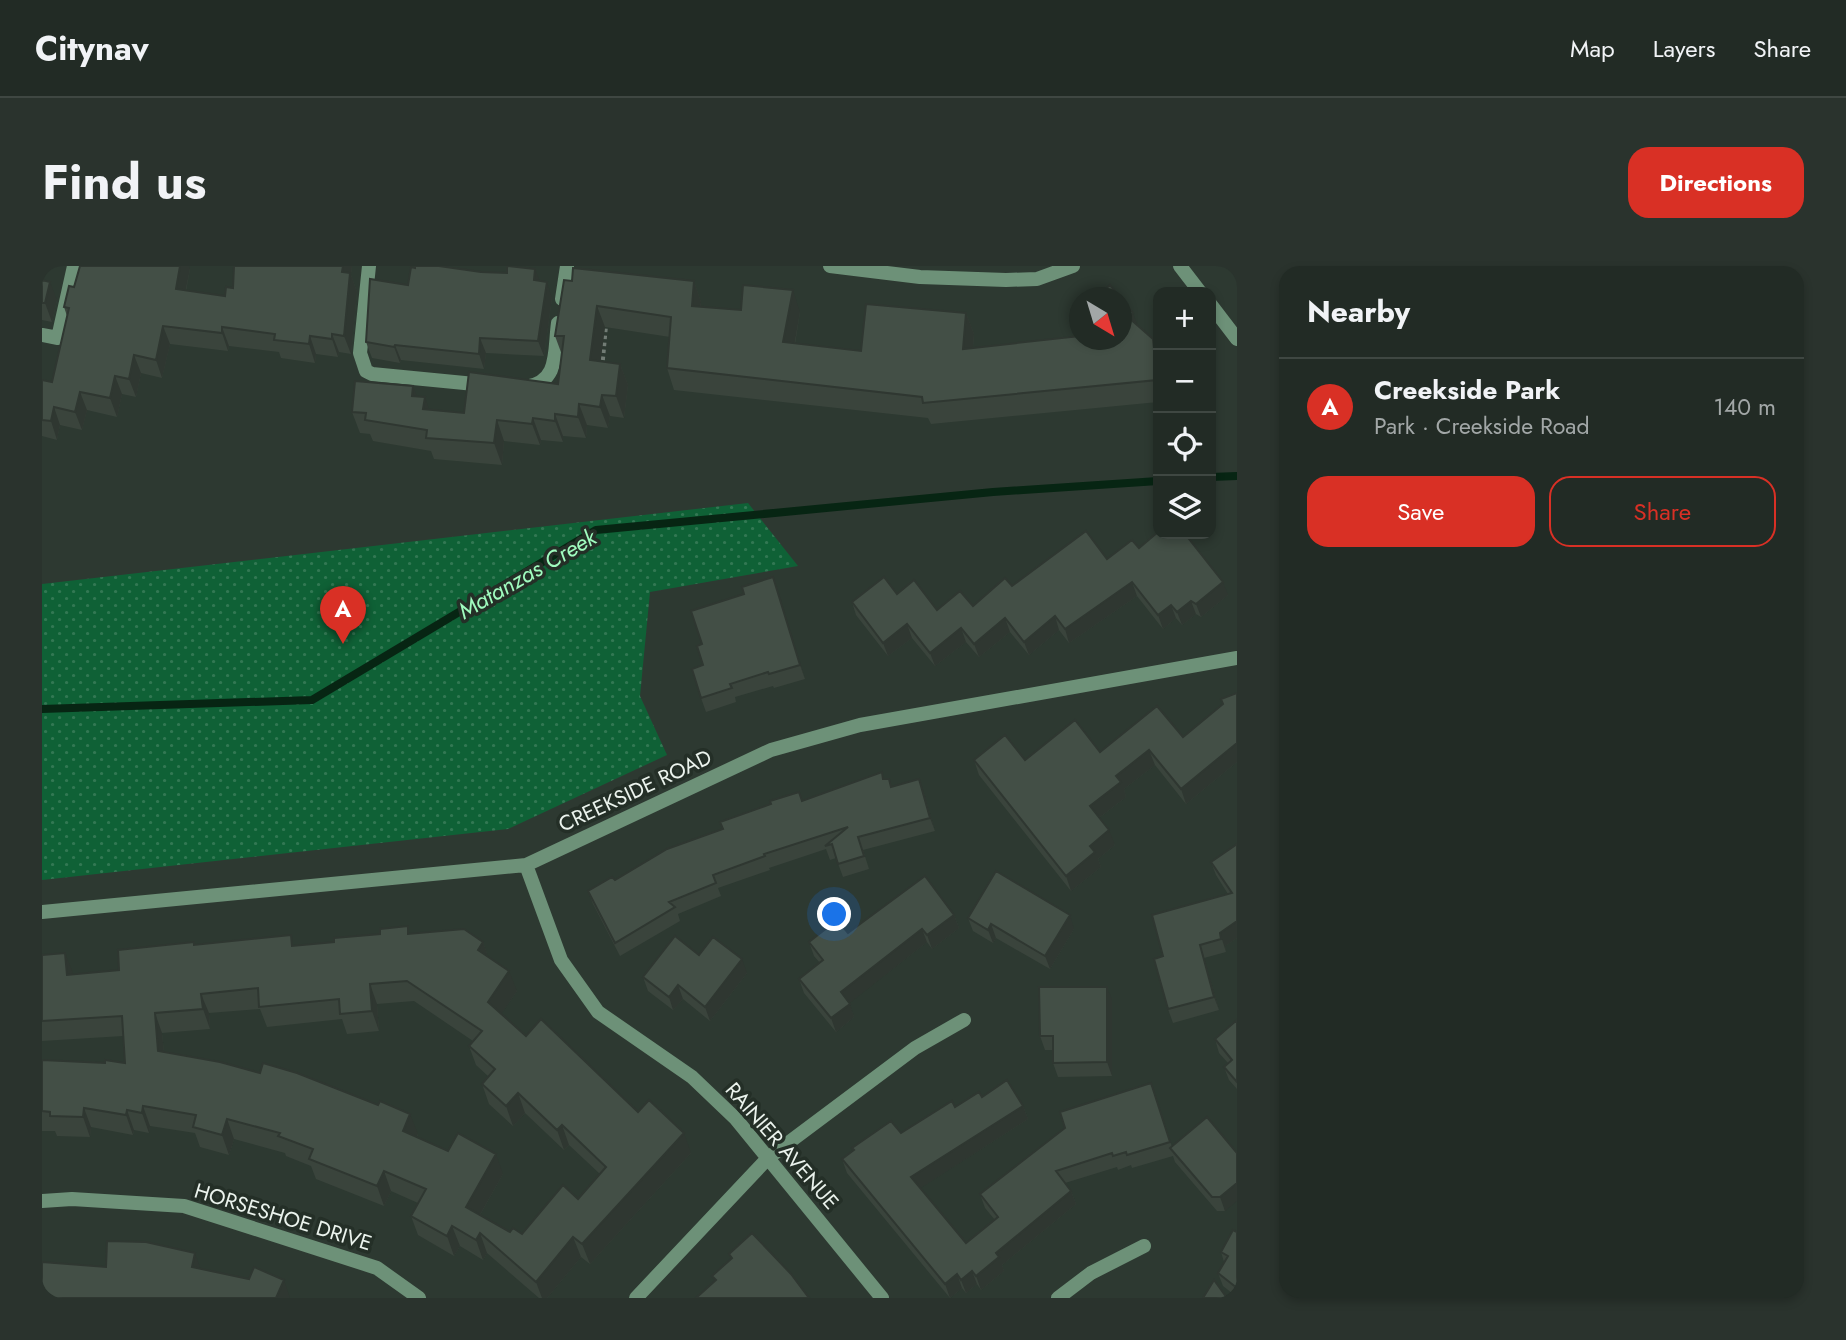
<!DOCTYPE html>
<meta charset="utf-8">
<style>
:root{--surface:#222b25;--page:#2a332d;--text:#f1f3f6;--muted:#a2a7a7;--line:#3f4742;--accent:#d93025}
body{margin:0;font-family:Jost,sans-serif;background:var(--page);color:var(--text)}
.controls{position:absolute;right:21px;top:21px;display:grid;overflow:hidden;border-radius:14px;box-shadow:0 4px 10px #0003}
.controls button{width:63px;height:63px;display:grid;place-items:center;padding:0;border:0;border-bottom:2px solid var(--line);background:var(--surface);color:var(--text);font:35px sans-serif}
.compass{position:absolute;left:1027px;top:21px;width:63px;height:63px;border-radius:50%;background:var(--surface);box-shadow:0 4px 10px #0003;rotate:142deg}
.you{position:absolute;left:793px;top:649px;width:24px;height:24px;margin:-18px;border:5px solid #fff;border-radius:50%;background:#1a73e8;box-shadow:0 0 0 10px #1a73e833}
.badge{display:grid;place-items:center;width:46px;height:46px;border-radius:50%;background:var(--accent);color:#fff;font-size:23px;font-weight:700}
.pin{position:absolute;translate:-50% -58px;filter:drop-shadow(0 2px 4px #0008)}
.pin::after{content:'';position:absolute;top:37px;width:24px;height:21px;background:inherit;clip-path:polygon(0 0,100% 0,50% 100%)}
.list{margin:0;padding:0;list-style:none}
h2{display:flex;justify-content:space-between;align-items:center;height:91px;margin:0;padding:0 28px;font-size:30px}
h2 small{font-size:23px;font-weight:400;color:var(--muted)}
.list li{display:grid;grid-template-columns:46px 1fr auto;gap:21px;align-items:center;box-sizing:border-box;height:98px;padding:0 28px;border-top:2px solid var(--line)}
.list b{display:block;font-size:26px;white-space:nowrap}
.list p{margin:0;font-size:23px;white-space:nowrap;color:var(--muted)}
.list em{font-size:23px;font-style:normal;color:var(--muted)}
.actions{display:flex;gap:14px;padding:21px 28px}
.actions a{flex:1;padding:16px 0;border:2px solid var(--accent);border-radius:21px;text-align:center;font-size:24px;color:var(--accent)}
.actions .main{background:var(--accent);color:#fff}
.icon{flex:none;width:38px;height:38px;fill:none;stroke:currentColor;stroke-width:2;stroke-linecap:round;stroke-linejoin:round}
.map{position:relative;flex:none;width:1195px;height:1032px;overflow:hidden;border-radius:21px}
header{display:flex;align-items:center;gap:42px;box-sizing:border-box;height:98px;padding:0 35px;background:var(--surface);border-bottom:2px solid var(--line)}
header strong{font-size:33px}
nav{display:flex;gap:38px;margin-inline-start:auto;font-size:24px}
.intro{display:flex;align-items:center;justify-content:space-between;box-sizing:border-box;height:168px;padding:0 42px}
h1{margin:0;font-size:49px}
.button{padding:18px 32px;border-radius:21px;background:var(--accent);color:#fff;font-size:24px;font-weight:700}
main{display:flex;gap:42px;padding:0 42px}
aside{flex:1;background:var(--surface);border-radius:21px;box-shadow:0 4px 10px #0003}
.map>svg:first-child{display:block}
.grass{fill:url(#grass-dots)}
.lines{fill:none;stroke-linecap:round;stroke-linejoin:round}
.stream{stroke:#072513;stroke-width:8}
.path{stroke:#727c75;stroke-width:4.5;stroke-dasharray:3.5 3.5;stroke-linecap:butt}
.service{stroke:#6d9178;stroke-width:14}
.minor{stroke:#6d9178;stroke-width:14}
.tertiary{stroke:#6d9178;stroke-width:14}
.wall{fill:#3a443c;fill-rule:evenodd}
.shaded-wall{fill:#2f3731}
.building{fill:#434f46;stroke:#2f3731;stroke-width:2;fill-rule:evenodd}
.labels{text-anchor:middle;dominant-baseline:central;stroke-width:7;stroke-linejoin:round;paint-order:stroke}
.street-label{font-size:21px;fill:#ebf3ed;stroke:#242f27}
.water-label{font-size:23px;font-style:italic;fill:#a0fcbf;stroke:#242f27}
</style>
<header>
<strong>Citynav</strong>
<nav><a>Map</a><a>Layers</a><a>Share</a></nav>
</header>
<div class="intro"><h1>Find us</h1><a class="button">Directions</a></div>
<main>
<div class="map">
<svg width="1195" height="1032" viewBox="0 0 1195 1032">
<defs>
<pattern id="grass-dots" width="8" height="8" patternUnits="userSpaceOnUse" patternTransform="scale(1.75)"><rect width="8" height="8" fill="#0f6136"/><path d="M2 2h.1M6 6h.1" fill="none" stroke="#327853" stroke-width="1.8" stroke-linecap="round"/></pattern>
</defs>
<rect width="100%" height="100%" fill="#2d3931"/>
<path class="grass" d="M 706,237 L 756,300 L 608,326 L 598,430 L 625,489 L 466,563 L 0,614 L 0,318 Z"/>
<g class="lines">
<path class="stream" d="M 1169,211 L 1195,210
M 0,443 L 270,434 L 554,264 L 951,226 L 1116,215"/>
<path class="path" d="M 560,101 L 564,57"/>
<path class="service" d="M 327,0 L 318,87 L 324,105 L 330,108 L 443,119
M 520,33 L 525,0
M 0,69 L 16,72 L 32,0
M 484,121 C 518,116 512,85 516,57"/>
<path class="minor" d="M 788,0 L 878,11 L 964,14 L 995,13 L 1031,0
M 484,599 L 519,694 L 556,746 L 650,811 L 694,853 L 840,1032
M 0,646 L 484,599 L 729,484 L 818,459 L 1195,392
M 0,935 L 30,933 L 142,940 L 335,1002 L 377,1032
M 594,1032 L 726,892 L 873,782 L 922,754
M 1016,1032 L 1049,1007 L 1102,980"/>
<path class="tertiary" d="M 1138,0 L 1158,26
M 1169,39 L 1195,73"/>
</g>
<path class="wall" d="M 192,0 L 310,0 L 309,9 L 315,26 L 309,88 L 297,86 L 296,91 L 274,88 L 273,97 L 239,92 L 237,86 L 187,80 L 186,85 L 128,78 L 120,112 L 99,107 L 94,131 L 80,128 L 75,151 L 45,144 L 40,164 L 18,159 L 15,174 L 0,170 L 0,114 L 10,116 L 25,50 L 22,41 L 32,21 L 148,3 L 144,25 L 183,30 L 191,22 Z
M 401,1 L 498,15 L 510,32 L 502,90 L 444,87 L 442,103 L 359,94 L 358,97 L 330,92 L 324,76 L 366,19 Z
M 0,14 L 15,34 L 10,56 L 0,54 Z
M 530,15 L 652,15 L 659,36 L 659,41 L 699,44 L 758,46 L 753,78 L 819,85 L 924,47 L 932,68 L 931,82 L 1038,74 L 1095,59 L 1111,73 L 1116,88 L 1116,136 L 889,158 L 886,152 L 632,124 L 625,102 L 628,71 L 563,61 L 558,96 L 578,98 L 586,119 L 582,152 L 568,150 L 566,162 L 545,159 L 544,172 L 521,170 L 521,176 L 499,174 L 498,179 L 462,175 L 460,199 L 392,193 L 389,185 L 331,175 L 328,168 L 318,167 L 310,146 L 375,130 L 387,143 L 422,147 L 516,118 L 520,89 L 513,70 Z
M 1097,282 L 1186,329 L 1159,351 L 1154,348 L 1140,359 L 1134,352 L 1121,363 L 1095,330 L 1027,377 L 1017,364 L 987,389 L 968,366 L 937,391 L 924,376 L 893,400 L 870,372 L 846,390 L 814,349 L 810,336 L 855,328 L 895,344 L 931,340 L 970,320 L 1065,293 Z
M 731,311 L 763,413 L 732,422 L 731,420 L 693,431 L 694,436 L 664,446 L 659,432 L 661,399 L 660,378 L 702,328 Z
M 1195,427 L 1195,496 L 1144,538 L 1113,499 L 1082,523 L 1084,531 L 1057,552 L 1073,579 L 1056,593 L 1059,601 L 1029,625 L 937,509 L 932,494 L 983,494 L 1058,486 L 1141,471 Z
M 842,513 L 847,513 L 850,521 L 882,527 L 893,565 L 821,584 L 827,603 L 801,611 L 794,592 L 788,594 L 784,583 L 727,602 L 728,604 L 676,622 L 679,630 L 636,648 L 638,655 L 578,690 L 551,638 L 546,625 L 760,535 Z
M 1195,578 L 1195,672 L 1183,680 L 1184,686 L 1162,692 L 1177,744 L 1131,757 L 1126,743 L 1121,690 L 1186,628 L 1174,609 L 1169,596 Z
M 912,649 L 917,662 L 890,683 L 885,676 L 807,737 L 812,751 L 794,766 L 762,727 L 757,713 L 778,697 L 772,690 L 767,676 L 806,667 Z
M 926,652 L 1032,663 L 1008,703 L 954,672 L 951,677 L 931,665 Z
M 368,668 L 441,676 L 446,691 L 475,725 L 459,748 L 484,770 L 596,846 L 649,887 L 548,998 L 539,991 L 505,1032 L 497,1032 L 445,987 L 441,994 L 418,980 L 412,990 L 376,969 L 369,950 L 376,937 L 349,925 L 342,940 L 274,913 L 269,900 L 244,890 L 243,887 L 192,873 L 187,889 L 158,881 L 153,867 L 108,860 L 107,867 L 92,864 L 91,869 L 49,861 L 48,871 L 15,870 L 13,865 L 0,865 L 0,794 L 83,797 L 81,770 L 0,775 L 0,689 L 31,708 L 77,704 L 152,676 L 153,679 L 253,680 ZM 372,735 L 431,775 L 427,780 L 434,799 L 447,811 L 440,818 L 447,838 L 471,860 L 483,847 L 522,884 L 527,879 L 558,908 L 536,933 L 480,968 L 468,966 L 438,949 L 461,908 L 375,871 L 376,868 L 122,786 L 120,767 L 168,763 L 167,747 L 218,743 L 225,761 L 300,753 L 305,768 L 337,765 L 335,738 Z
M 657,689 L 705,707 L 668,755 L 641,733 L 631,744 L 606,725 L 601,711 Z
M 1070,734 L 1070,810 L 1016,811 L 1011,797 L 1011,784 L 1003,784 L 998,770 Z
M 1195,754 L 1195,823 L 1187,814 L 1182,801 L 1186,797 L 1177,787 L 1173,773 Z
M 1109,817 L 1130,881 L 1165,851 L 1183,945 L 1175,945 L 1133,896 L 1131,890 L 1090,902 L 1089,899 L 1076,904 L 1075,901 L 1023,917 L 1029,925 L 1034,938 L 960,999 L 962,1005 L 939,1024 L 935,1018 L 924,1027 L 920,1022 L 908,1032 L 805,907 L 800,893 L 811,885 L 810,882 L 859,867 L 913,841 L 940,831 L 981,840 L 986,853 L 878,922 L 924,977 L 953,954 L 943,942 L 938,928 Z
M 1195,966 L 1195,1031 L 1181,1020 L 1176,1007 L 1182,996 L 1179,986 Z"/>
<path class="shaded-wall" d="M 138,0 L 147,0 L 148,3 L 140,42 L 134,23 Z
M 301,0 L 310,0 L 309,9 L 315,26 L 309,88 L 302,70 L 300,6 Z
M 493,3 L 499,18 L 492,14 Z
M 652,15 L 659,36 L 657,61 L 650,40 Z
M 8,16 L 15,34 L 10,56 L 3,37 Z
M 505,16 L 510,32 L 502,90 L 496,75 Z
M 751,24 L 758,46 L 749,98 L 741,76 Z
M 555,40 L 563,61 L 556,116 L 548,94 Z
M 924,47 L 932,68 L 929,104 L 921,83 Z
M 1091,47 L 1099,69 L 1086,51 Z
M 121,60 L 128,78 L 120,112 L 114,94 Z
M 180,61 L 187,80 L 186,85 L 180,67 Z
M 290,68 L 297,86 L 296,91 L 290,73 Z
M 268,70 L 274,88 L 273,97 L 267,78 Z
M 438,72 L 444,87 L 442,103 L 437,88 Z
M 1111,73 L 1116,88 L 1116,117 L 1115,114 Z
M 353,79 L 359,94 L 358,97 L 352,81 Z
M 92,89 L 99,107 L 94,131 L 87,113 Z
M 578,98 L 586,119 L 582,152 L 574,130 Z
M 73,110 L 80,128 L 75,151 L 68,132 Z
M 371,120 L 379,141 L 370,130 Z
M 38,126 L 45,144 L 40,164 L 33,146 Z
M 560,129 L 568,150 L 566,162 L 558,141 Z
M 383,131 L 390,152 L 381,143 Z
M 537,138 L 545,159 L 544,172 L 536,151 Z
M 12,141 L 18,159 L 15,174 L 9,155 Z
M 513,148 L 521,170 L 521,176 L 513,155 Z
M 491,152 L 499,174 L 498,179 L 490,158 Z
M 455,154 L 462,175 L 460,199 L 452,177 Z
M 731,311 L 736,325 L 763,413 L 758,399 Z
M 1090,316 L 1095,330 L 1027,377 L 1023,363 Z
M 1181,316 L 1186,329 L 1159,351 L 1154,338 Z
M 1149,335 L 1154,348 L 1140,359 L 1135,346 Z
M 1129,339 L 1134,352 L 1121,363 L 1116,349 Z
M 1013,350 L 1017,364 L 987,389 L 982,376 Z
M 963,352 L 968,366 L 937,391 L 932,378 Z
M 865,358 L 870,372 L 846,390 L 841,377 Z
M 919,362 L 924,376 L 893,400 L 888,387 Z
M 1195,477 L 1195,496 L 1144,538 L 1139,523 Z
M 1107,484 L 1113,499 L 1082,523 L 1084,531 L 1053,555 L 1048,540 L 1074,510 Z
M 877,513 L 882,527 L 893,565 L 888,552 Z
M 1067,564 L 1073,579 L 1056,593 L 1059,601 L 1029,625 L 1024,610 L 1048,580 Z
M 912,649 L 917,662 L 890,683 L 885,669 Z
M 1028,649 L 1032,663 L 1008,703 L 1003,690 Z
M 1195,655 L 1195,672 L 1183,680 L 1184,686 L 1178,667 Z
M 949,658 L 954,672 L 951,677 L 946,664 Z
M 880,663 L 885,676 L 804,740 L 799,726 Z
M 441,676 L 448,696 L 436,684 Z
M 1158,679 L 1162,692 L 1177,744 L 1172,731 Z
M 23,687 L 31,707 L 32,728 L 25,709 Z
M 700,693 L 705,707 L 668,755 L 663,741 Z
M 467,705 L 475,725 L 454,756 L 446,736 Z
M 328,718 L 335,738 L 337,765 L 330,745 Z
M 636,719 L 641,733 L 631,744 L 627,731 Z
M 1065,721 L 1070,734 L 1070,810 L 1065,796 Z
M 159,728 L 167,747 L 168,763 L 161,743 Z
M 808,738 L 812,751 L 794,766 L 789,752 Z
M 113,747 L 120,767 L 124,805 L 116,785 Z
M 476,827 L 483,847 L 471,860 L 464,840 Z
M 101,840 L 108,860 L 107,867 L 100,847 Z
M 981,840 L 986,853 L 874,925 L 869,911 Z
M 42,842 L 49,861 L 48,871 L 41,851 Z
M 85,844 L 92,864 L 91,869 L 84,849 Z
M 368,848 L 376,868 L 368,884 L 361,865 Z
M 185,853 L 192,873 L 187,889 L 180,869 Z
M 520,859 L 527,879 L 522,884 L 515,864 Z
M 642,867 L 649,887 L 548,998 L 540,978 Z
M 454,888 L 461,908 L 431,961 L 424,941 Z
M 342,905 L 349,925 L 342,940 L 335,920 Z
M 1195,917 L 1195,935 L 1183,945 L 1178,931 Z
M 1029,925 L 1034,938 L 960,999 L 962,1005 L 939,1024 L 934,1010 L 954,987 Z
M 410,960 L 418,980 L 412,990 L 405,970 Z
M 438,967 L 445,987 L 441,994 L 434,974 Z
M 531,971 L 539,991 L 505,1032 L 500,1032 L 494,1016 Z
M 153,987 L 160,1007 L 150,1001 Z
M 930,1005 L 935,1018 L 924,1027 L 919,1014 Z
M 915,1008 L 920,1022 L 908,1032 L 903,1018 Z
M 242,1014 L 248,1032 L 234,1032 Z"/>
<path class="building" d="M 38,0 L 138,0 L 134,23 L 183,30 L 184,21 L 191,22 L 192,0 L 301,0 L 300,6 L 308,7 L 302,70 L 290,68 L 290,73 L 268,70 L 267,78 L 232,74 L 233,68 L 180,61 L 180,67 L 121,60 L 114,94 L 92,89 L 87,113 L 73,110 L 68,132 L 38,126 L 33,146 L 12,141 L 9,155 L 0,154 L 0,114 L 10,116 L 27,42 L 22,41 L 27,20 L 32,21 Z
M 373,0 L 397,0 L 439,6 L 465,7 L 465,0 L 493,3 L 492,14 L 505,16 L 496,75 L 438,72 L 437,88 L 353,79 L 352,81 L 324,76 L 328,13 L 366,19 L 369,1 L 373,2 Z
M 531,2 L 652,15 L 650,40 L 699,44 L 701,19 L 751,24 L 741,76 L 819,85 L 824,38 L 924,47 L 921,83 L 1038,70 L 1038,74 L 1080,74 L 1080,33 L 1091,47 L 1086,51 L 1111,73 L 1115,114 L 881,137 L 880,131 L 625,102 L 629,51 L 555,40 L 548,94 L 578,98 L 574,130 L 560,129 L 558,141 L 537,138 L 536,151 L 513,148 L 513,155 L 491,152 L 490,158 L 455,154 L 452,177 L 384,172 L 385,164 L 323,154 L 324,147 L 310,146 L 313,115 L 371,120 L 370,130 L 383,131 L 381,143 L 422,147 L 427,106 L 516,118 L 522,70 L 513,70 L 522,14 L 530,15 Z
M 0,14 L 8,16 L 3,37 L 0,37 Z
M 1068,19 L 1078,32 L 1053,32 Z
M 1044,265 L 1065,293 L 1090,274 L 1097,282 L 1116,266 L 1116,268 L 1143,268 L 1181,316 L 1154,338 L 1149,335 L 1135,346 L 1129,339 L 1116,349 L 1090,316 L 1023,363 L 1013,350 L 982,376 L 963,352 L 932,378 L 919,362 L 888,387 L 865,358 L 841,377 L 810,336 L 842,311 L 855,328 L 872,314 L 895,344 L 918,325 L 931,340 L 963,312 L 970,320 Z
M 731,311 L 758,399 L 727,408 L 726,406 L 688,418 L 690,422 L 659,432 L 650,403 L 661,399 L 655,380 L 660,378 L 649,345 L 702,328 L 700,321 Z
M 1195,427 L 1195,477 L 1139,523 L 1107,484 L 1074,510 L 1079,516 L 1048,540 L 1067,564 L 1048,580 L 1053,586 L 1024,610 L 932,494 L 963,469 L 983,494 L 1033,454 L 1058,486 L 1115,440 L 1141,471 L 1181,438 L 1179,433 Z
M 840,506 L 841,513 L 847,513 L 849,521 L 877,513 L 888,552 L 816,571 L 822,590 L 796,598 L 790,578 L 783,580 L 806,561 L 722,588 L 723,590 L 671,609 L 674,617 L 627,636 L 633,641 L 573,677 L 546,625 L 570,611 L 573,614 L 625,583 L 681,563 L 678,556 L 729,538 L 728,535 L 757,526 L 760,535 Z
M 1195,578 L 1195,655 L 1178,667 L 1179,673 L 1158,679 L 1172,731 L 1126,743 L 1112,693 L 1121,690 L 1110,649 L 1190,627 L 1169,596 Z
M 954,605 L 1028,649 L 1003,690 L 949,658 L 946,664 L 926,652 Z
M 883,610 L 912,649 L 885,669 L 880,663 L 799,726 L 808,738 L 789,752 L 757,713 L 781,694 L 767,676 L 795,654 L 806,667 Z
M 366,660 L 366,668 L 422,663 L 441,676 L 436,684 L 467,705 L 446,736 L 484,770 L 499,753 L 596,846 L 607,834 L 642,867 L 540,978 L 531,971 L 494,1016 L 438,967 L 434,974 L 410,960 L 405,970 L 369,950 L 384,923 L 342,905 L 335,920 L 267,893 L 271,883 L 236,870 L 238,867 L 185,853 L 180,869 L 151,861 L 154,849 L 101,840 L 100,847 L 85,844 L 84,849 L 42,842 L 41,851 L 8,850 L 8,846 L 0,845 L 0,794 L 63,797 L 63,794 L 83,797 L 80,750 L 0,755 L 0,689 L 23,687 L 25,709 L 77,704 L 76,684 L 152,676 L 152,679 L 249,669 L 250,680 L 292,676 L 292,672 L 338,668 L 338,663 ZM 365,715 L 440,765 L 427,780 L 453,803 L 440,818 L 464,840 L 476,827 L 515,864 L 520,859 L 564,901 L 536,933 L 521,919 L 480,968 L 471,962 L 468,966 L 424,941 L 454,888 L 416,867 L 406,885 L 361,865 L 368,848 L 338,835 L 336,839 L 255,807 L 221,797 L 218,807 L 178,796 L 116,785 L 113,747 L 161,743 L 159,728 L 216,722 L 217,741 L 297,733 L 298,748 L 330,745 L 328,718 Z
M 633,670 L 657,689 L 671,671 L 700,693 L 663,741 L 636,719 L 627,731 L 601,711 Z
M 997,721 L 1065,721 L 1065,796 L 1011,797 L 1011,770 L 998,770 Z
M 1195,754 L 1195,816 L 1182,801 L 1190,794 L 1173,773 Z
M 965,814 L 981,840 L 869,911 L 924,977 L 956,951 L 938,928 L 1023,862 L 1018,846 L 1109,817 L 1128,876 L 1085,889 L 1084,886 L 1071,890 L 1070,887 L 1014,905 L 1029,925 L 954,987 L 957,991 L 934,1010 L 930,1005 L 919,1014 L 915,1008 L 903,1018 L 800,893 L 812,884 L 810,882 L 849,855 L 859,867 L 910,835 L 913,841 L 937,826 L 940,831 Z
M 1165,851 L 1195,887 L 1195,917 L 1178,931 L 1170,931 L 1128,882 Z
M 1191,964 L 1195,966 L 1195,1022 L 1176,1007 L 1186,990 L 1179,986 Z
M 710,967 L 749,1008 L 767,1032 L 654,1032 L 674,1014 L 670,1010 L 690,992 L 687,988 Z
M 65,975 L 104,976 L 153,987 L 150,1001 L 207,1013 L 212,1001 L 242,1014 L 234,1032 L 0,1032 L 0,996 L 64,1001 Z
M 1172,1014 L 1185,1032 L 1161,1032 Z"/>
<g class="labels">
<g class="street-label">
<text transform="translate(593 525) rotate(-25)">CREEKSIDE ROAD</text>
<text transform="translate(740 880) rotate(49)">RAINIER AVENUE</text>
<text transform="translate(241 951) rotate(17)">HORSESHOE DRIVE</text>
</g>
<g class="water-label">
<text transform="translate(485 308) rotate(-30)">Matanzas Creek</text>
</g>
</g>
</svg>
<div class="controls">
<button>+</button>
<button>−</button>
<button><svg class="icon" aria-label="locate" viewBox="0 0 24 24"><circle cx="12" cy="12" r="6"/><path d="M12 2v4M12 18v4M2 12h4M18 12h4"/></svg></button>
<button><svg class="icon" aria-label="layers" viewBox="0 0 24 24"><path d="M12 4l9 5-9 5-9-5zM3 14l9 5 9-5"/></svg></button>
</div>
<svg class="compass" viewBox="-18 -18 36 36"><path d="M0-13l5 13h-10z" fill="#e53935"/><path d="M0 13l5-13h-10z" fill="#a2a7a7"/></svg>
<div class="you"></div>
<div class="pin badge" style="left:301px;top:378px">A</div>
</div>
<aside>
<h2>Nearby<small></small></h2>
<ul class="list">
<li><span class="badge">A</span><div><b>Creekside Park</b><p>Park · Creekside Road</p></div><em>140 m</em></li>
</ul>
<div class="actions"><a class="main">Save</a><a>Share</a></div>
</aside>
</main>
